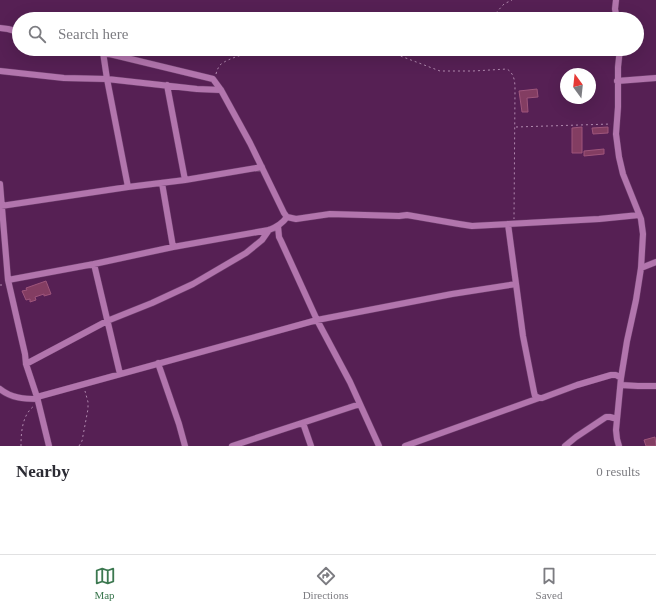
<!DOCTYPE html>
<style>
:root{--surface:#fff;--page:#f2f2f3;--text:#2b2b33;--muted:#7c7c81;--line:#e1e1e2;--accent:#3c7850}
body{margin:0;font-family:"Times New Roman",serif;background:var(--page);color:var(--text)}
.compass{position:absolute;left:560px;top:68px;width:36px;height:36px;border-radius:50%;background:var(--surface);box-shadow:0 4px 16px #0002;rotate:345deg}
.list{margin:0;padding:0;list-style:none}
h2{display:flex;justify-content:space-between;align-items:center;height:52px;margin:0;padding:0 16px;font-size:17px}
h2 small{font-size:13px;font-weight:400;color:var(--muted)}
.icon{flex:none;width:22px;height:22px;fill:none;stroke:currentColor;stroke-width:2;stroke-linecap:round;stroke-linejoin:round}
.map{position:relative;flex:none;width:656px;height:446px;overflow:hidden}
.search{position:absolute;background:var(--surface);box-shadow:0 4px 16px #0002;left:12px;right:12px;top:12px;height:44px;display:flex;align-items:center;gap:10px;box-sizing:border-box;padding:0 14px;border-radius:22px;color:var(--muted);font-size:15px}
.sheet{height:108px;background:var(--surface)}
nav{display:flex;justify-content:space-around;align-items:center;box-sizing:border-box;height:56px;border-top:1px solid var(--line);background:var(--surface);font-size:11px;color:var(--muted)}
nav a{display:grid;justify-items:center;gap:2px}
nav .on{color:var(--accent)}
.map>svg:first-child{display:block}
.building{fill:#833d62;stroke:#9e557b}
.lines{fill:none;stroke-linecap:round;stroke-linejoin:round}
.street-casing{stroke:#6d3e6c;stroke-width:7}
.path{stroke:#b089ae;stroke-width:1;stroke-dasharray:2 3;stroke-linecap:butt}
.street{stroke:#b275ad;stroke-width:6}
</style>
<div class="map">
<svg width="656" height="446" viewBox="0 0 656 446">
<rect width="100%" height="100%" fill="#562054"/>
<path class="building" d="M 537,89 L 538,97 L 527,98 L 528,112 L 522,112 L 519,91 Z
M 582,127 L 582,153 L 572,153 L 572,128 Z
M 608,127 L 608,133 L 593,134 L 592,128 Z
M 604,149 L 604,154 L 584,156 L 584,151 Z
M 46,281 L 51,294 L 44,296 L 44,294 L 35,297 L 36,300 L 30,302 L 30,299 L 26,300 L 22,291 L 27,290 L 26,288 Z
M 655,437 L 656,446 L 646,446 L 644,440 Z"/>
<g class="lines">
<defs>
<path id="street" d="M 616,0 L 615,9 L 617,19
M 0,28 L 8,29 L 19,32
M 89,49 L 209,78 L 213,79 L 221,90 L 250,143 L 284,213 L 287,217 L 296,219 L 330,214 L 399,216 L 407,215 L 459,224 L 472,226 L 599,219 L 639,215
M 103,52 L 107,79 L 128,187
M 0,71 L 64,78 L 107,79 L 197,89 L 221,90
M 617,81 L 656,78
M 167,85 L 185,180
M 162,183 L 173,247
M 0,184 L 8,280 L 25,354 L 26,364 L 37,397 L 49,446
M 1,206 L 128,187 L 185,180 L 262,167
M 508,224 L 523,336 L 534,392 L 535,396 L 539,398 L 542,398 L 577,385 L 611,375 L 616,375 L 621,378
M 278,226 L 279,237 L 281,241 L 317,320 L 350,382 L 379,446
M 94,264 L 120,374
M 641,268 L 656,262
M 8,280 L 94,264 L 173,247 L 269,230 C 277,227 282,224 287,217
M 158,363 L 179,424 L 185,446
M 26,364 L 107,321 L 152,303 L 193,284 L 246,253 L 262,240 L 269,230
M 621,385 L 638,386 L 656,386
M 0,389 C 11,398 24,399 38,399
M 37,397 L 317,320 L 452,294 L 516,284
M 303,423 L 311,446
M 232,446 L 360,404
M 405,446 L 539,398
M 565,446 L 576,437 L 606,417 L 610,417 L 617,419
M 619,446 L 617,439 L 616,430 L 621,378 L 627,341 L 636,300 L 641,268 L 643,234 L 641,219 L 623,174 L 619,157 L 616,134 L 618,107 L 618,67 L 620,49"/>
</defs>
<use href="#street" class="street-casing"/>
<path class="path" d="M 488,19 L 495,14 L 504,4 L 512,0
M 382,49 L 440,71 L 473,71 L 507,69 C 515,74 515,83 515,91 L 514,219
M 384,50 L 389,49
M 216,74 C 217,70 218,68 220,65 C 229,57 253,52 265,49
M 516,127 L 611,124
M 0,285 L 4,285
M 21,446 C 21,433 22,415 34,406
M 79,446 L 82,441 L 88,409 L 88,402 L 85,391"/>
<use href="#street" class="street"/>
</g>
</svg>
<svg class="compass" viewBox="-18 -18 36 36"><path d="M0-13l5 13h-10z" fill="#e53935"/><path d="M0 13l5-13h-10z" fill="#7c7c81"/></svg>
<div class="search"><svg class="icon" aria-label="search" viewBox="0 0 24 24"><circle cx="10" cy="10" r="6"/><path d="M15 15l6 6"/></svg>Search here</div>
</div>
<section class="sheet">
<h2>Nearby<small>0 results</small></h2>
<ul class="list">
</ul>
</section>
<nav>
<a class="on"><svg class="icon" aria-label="map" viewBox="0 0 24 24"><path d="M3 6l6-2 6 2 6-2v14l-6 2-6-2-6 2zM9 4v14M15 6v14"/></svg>Map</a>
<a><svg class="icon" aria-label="directions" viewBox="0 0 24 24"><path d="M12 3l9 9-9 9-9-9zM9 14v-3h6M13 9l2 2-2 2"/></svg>Directions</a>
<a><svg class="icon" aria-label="saved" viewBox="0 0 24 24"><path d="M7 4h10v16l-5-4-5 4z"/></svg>Saved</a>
</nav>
